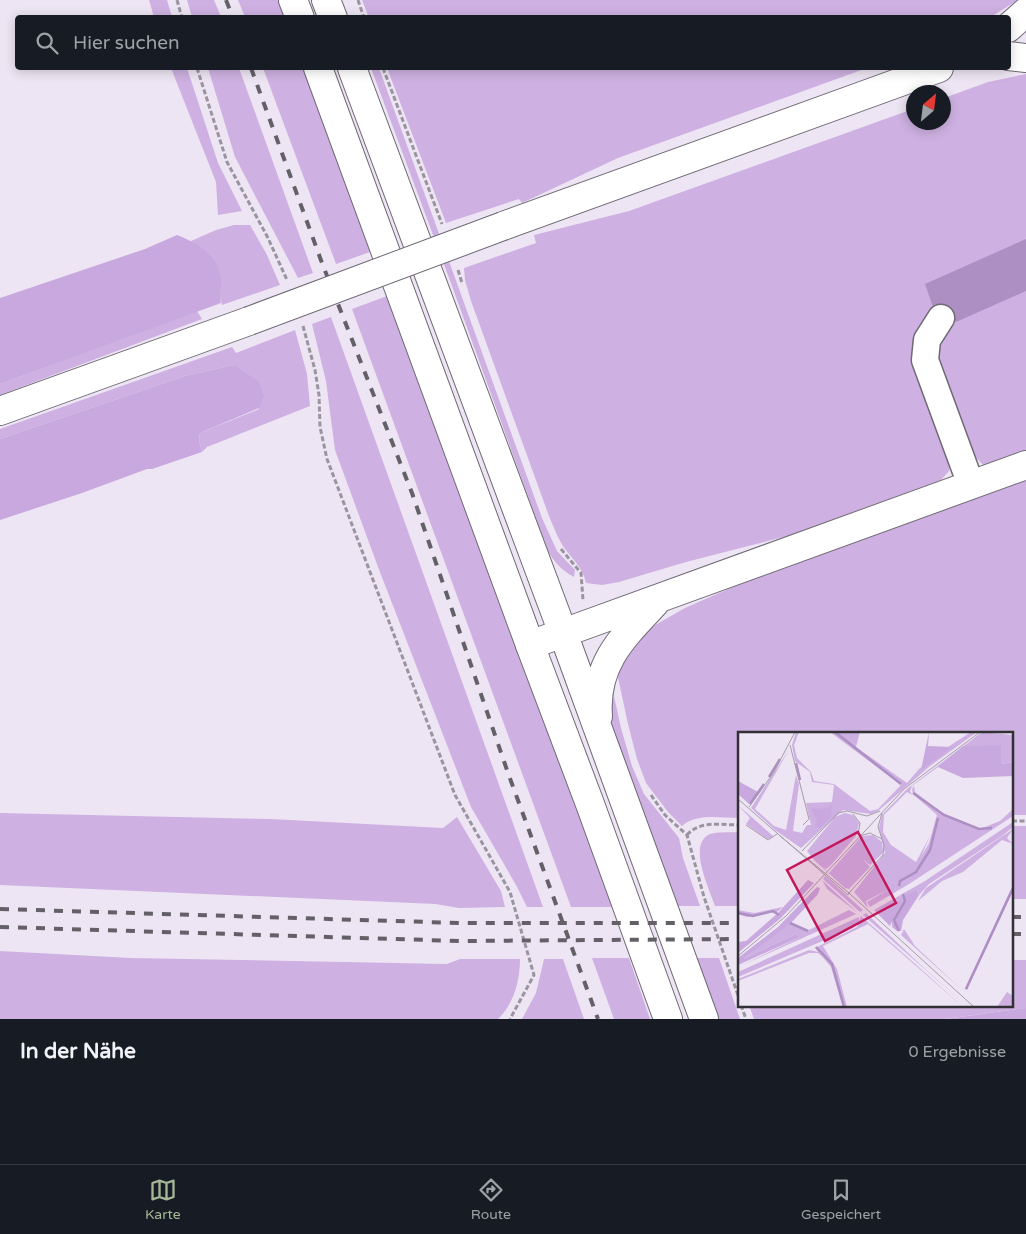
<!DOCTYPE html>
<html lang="de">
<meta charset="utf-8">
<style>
:root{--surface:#171b24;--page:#242831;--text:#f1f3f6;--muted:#9ea1a6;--line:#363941;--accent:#a6b798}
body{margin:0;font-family:"Varela Round",sans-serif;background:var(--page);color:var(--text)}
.compass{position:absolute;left:906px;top:85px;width:45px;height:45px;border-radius:50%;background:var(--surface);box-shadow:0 2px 12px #0003;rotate:28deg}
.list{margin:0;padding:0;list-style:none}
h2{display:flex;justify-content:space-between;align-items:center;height:65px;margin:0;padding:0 20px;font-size:21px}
h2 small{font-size:16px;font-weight:400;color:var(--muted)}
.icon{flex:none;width:28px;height:28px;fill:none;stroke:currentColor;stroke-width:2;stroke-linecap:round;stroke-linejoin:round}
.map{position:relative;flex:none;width:1026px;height:1019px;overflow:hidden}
.search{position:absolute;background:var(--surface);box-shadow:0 2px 12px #0003;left:15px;right:15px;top:15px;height:55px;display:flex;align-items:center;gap:12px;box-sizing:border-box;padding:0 18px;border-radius:5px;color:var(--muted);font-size:19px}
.sheet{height:145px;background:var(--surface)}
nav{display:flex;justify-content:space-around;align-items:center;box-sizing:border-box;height:70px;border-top:1px solid var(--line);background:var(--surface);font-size:14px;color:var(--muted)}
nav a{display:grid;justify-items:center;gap:2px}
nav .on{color:var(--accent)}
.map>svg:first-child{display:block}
.green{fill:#ceb1e2}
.forest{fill:#c8a8de}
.water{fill:#ae8fc4}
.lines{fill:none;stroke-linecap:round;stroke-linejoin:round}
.minor-casing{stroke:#6f6974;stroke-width:29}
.major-casing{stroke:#6f6974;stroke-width:30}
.highway-casing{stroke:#6f6974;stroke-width:30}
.path{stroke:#9a949e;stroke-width:3;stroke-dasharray:5 2.5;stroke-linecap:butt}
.minor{stroke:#fff;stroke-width:26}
.major{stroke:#fff;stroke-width:28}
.highway{stroke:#fff;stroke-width:28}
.rail{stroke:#646067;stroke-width:4;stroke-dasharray:9 9;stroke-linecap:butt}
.highway-bridge-casing{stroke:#6f6974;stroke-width:30;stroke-linecap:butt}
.highway-bridge{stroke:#fff;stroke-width:28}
.inset-river{fill:none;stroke:#ae8fc4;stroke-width:2.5}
.inset-road{fill:none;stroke:#a39da7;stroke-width:1}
.view{fill:#c2185b;fill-opacity:0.15;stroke:#c2185b;stroke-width:2.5}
.inset-edge{fill:none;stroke:#333035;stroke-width:2.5}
</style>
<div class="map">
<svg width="1026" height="1019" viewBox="0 0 1026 1019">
<rect width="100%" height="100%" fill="#ede5f3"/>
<path class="green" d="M 149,0 L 167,0 L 172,17 L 154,17 Z
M 187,0 L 214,0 L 221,17 L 192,17 Z
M 238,0 L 280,0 L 286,17 L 245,17 Z
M 362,0 L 1018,0 L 989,18 L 369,18 Z
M 171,68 L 187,68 L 218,163 L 242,211 L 218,215 L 216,182 Z
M 208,68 L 239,68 L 313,273 L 298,278 L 235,157 Z
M 263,68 L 305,68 L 373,251 L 336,264 Z
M 371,68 L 379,68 L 542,518 L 557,551 L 575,570 L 574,577 C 561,570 554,562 547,549 L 452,286 Z
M 387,68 L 867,68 L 618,158 L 522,203 L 519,199 L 446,223 Z
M 1026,74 L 1026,450 L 984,466 L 964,445 L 930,361 C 932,351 939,339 939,329 L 933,325 L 924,328 L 918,340 L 919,363 L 953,455 L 949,471 L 941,480 L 787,536 L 686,562 L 619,582 L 602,585 L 586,583 C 583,568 574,561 565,549 C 558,539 554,528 549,516 L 471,301 L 465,280 L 464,268 L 536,243 L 534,235 L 629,211 L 913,109 L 914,122 L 944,122 L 944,98 L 988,82 Z
M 234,225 L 250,225 L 267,255 L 280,285 L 222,305 L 220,297 L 221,280 L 191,241 L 216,230 Z
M 387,296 L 614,907 L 571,907 L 352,309 Z
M 197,311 L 202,319 L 0,395 L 0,384 Z
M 331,317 L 543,907 L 527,907 L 516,885 L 471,807 L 378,567 L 335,450 L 326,381 L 312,324 Z
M 295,330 L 307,374 L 310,406 L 207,447 L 202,452 L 199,440 L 200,433 L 259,409 L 234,365 L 185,376 L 0,439 L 0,429 L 232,347 L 236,353 Z
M 1026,480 L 1026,815 L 1012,815 L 1012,733 L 740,733 L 740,818 C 721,818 696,813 682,826 L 668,812 L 646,783 L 637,759 L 628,724 L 617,673 L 618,658 L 643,632 L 685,608 L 742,583 Z
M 613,683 L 614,696 L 621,728 L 632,766 L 644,794 L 679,838 L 683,858 L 700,906 L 678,906 L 613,730 L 609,713 Z
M 0,813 L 270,819 L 443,828 L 457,817 L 501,891 L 505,907 L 459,908 L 435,904 L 0,885 Z
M 1012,826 L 1026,826 L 1026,899 L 1012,899 Z
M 740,832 L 740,906 L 715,906 C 710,890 688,847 708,835 C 716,831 731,833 740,832 Z
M 0,951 L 131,958 L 447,964 L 460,959 L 520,959 C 520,980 514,1004 498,1019 L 0,1019 Z
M 592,958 L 629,958 L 650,1019 L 614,1019 Z
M 697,958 L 719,958 L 740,1019 L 718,1019 Z
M 544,959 L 563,959 L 584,1019 L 522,1019 L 536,993 Z
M 1012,960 L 1026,960 L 1026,1008 L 944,1019 L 754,1019 L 749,1005 L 1012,1005 Z"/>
<path class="forest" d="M 177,235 C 199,244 217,254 221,279 C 222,287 219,295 221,303 L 0,384 L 0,298 L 145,249 Z
M 234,365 L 259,382 L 264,396 L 259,408 L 200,433 L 199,440 L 202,452 L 152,469 L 147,469 L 82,493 L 0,520 L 0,439 L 185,376 Z
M 1026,1008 L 1026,1019 L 945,1019 Z"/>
<path class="water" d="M 1026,239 L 1026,291 L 956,322 L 934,310 L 925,284 Z"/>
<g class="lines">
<defs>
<path id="minor" d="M 941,318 L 927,340 L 925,360 L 971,485"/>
<path id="major" d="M 293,0 L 300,18
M 326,0 L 333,18
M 318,68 L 530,645 L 563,633 L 352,68"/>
<path id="highway" d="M 1008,28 L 1026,12
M 1008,56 L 1026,58
M 503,226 L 939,68
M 0,411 L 249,321
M 530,645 L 590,804 L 668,1019
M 598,716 C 594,664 623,637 655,603
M 704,1019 L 563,633 L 1026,465"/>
</defs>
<use href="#minor" class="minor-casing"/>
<use href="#major" class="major-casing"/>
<use href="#highway" class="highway-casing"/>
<path class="path" d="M 177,0 L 182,18
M 358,0 L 364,18
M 197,68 L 227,162 L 268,238 L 287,280
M 383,68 L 442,224
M 458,270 L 462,283
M 303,326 L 315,370 L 319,395 L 320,427 L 327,459 L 455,795 L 510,892 L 534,975 L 510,1019
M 561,549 L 581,573 L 583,600
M 651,795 L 665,815 L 687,835 L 704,897 L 740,1001
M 1012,821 L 1026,821
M 687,835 C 700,820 721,825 740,825
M 741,1005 L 746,1019"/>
<use href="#minor" class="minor"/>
<use href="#major" class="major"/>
<use href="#highway" class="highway"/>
<path class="rail" d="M 226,0 L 233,18
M 251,68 L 322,263 L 412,493 L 508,773 L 598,1019
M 0,909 L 460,923 L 740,923
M 1012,917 L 1026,917
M 0,927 L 460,941 L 740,939
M 1012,934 L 1026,934"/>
<defs>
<path id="highway-bridge" d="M 249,321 L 503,226"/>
</defs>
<use href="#highway-bridge" class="highway-bridge-casing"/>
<use href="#highway-bridge" class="highway-bridge"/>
</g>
<g transform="translate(738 732)">
<rect width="275" height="275" fill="#ede5f3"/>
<path d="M 58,0 L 61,0 L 56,13 L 59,26 L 73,40 L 76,49 L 96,52 L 132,79 L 140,77 L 163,53 L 92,0 L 122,0 L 118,15 L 169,51 L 181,37 L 213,13 L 233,0 L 239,0 L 192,34 L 140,79 L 133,82 L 105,78 L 63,116 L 37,98 L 13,76 L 52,16 L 17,77 L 36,94 L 48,98 L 58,43 L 61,52 L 55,99 L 64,101 L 69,93 L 73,93 L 68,71 L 94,70 L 96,53 L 74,50 L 72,40 L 57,29 L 54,13 ZM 244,0 L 275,3 L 275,30 L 263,32 L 263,14 L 200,35 L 174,54 L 172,59 L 174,63 L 169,60 L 146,83 L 145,100 L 153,113 L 178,130 L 192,104 L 183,125 L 191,111 L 199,83 L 175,62 L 174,57 L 176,54 L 177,60 L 204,81 L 242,97 L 262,89 L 275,77 L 275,84 L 171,152 L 132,175 L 129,170 L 153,156 L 128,169 L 130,176 L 116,160 L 147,121 L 141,96 L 144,83 L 169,57 ZM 0,73 L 35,104 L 34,106 L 29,107 L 8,92 L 12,86 ZM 107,81 L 115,83 L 121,91 L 118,104 L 93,133 L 88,137 L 85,135 L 91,141 L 124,104 L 135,103 L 144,110 L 145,121 L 132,133 L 125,127 L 132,135 L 111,157 L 107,156 L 77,129 L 69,119 L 97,85 ZM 275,90 L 275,95 L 264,104 L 191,152 L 181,163 L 179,158 L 168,166 L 154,195 L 154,188 L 162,167 L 140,182 L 136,178 L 187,149 ZM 275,97 L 269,106 L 275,112 L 264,108 L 225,140 L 204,149 L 180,169 L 188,156 ZM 87,144 L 125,178 L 122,180 L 85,147 ZM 84,148 L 120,181 L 89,157 ZM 275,153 L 275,159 L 229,258 L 227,257 ZM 45,175 L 37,182 L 33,180 L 9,185 L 0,182 L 0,178 L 16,181 ZM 111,178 L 118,182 L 0,235 L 62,205 L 58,202 L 5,227 L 51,191 L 71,198 ZM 128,181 L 186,236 L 230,275 L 125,183 ZM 123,184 L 175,230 L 225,275 L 130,192 L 85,214 L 99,237 L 109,275 L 105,275 L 93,235 L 77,216 L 119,195 ZM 121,185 L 121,190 L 115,196 L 0,245 L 0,240 ZM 166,197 L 177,214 L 225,259 L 163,203 ZM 71,218 L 81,220 L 86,226 L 80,221 L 71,221 L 0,249 L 0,247 ZM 269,260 L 275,264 L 275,275 L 259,275 Z" fill="#ceb1e2"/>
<path d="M 191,0 L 190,14 L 214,15 L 183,38 ZM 263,13 L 263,32 L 275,30 L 275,44 L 225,46 L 200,35 L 225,14 ZM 0,49 L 20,60 L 11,72 L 0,62 ZM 94,72 L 93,85 L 82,96 L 77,94 L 79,88 L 73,77 L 89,76 ZM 70,148 L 76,151 L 43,186 L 0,221 L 0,210 L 8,209 L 41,180 ZM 79,155 L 82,156 L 80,162 L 53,191 L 5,227 L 58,202 L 62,205 L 0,233 L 0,226 L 40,195 ZM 179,158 L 181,163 L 165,188 L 163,199 L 159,199 L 154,195 L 161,177 L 168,163 ZM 162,167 L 164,168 L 152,194 L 140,182 Z" fill="#c8a8de"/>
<path class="inset-river" d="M 97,0 L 163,52M 58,31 L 62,48M 31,45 L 42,27M 175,61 L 206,83 L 241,97 L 254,96M 12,72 L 26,52M 161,154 L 162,149 L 178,140 L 192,118 L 200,86M 0,181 L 15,184 L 35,179 L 41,183M 52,191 L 70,199M 161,199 L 156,188 L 167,169 L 165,162M 78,215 L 94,232 L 106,275M 228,257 L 275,156"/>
<path class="inset-road" d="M 52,13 L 71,87 L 65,93M 0,67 L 110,163 L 111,161 L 42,104M 11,75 L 36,40 L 57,0M 144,81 L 140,95 L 146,113 L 145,123 L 111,161 L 236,275M 115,82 L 122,91 L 120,103M 8,93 L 30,108 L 39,102M 122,104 L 132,101 L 144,107M 64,119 L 100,81 L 109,79 L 129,84 L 142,79M 0,224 L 48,184 L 166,57 L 242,0"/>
<path class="view" d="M 120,100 L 158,171 L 87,209 L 49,138 Z"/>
<rect width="275" height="275" class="inset-edge"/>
</g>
</svg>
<svg class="compass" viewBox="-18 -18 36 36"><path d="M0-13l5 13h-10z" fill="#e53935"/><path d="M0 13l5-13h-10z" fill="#9ea1a6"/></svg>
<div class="search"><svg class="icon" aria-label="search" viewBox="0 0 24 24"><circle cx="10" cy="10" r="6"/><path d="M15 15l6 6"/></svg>Hier suchen</div>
</div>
<section class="sheet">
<h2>In der Nähe<small>0 Ergebnisse</small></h2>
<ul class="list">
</ul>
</section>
<nav>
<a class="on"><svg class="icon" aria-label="map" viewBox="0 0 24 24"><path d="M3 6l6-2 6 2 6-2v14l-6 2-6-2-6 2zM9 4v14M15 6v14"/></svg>Karte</a>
<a><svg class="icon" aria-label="directions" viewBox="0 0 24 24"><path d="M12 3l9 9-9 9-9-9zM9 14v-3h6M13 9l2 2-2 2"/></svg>Route</a>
<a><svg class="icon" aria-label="saved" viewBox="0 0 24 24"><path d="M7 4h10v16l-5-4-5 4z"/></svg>Gespeichert</a>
</nav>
